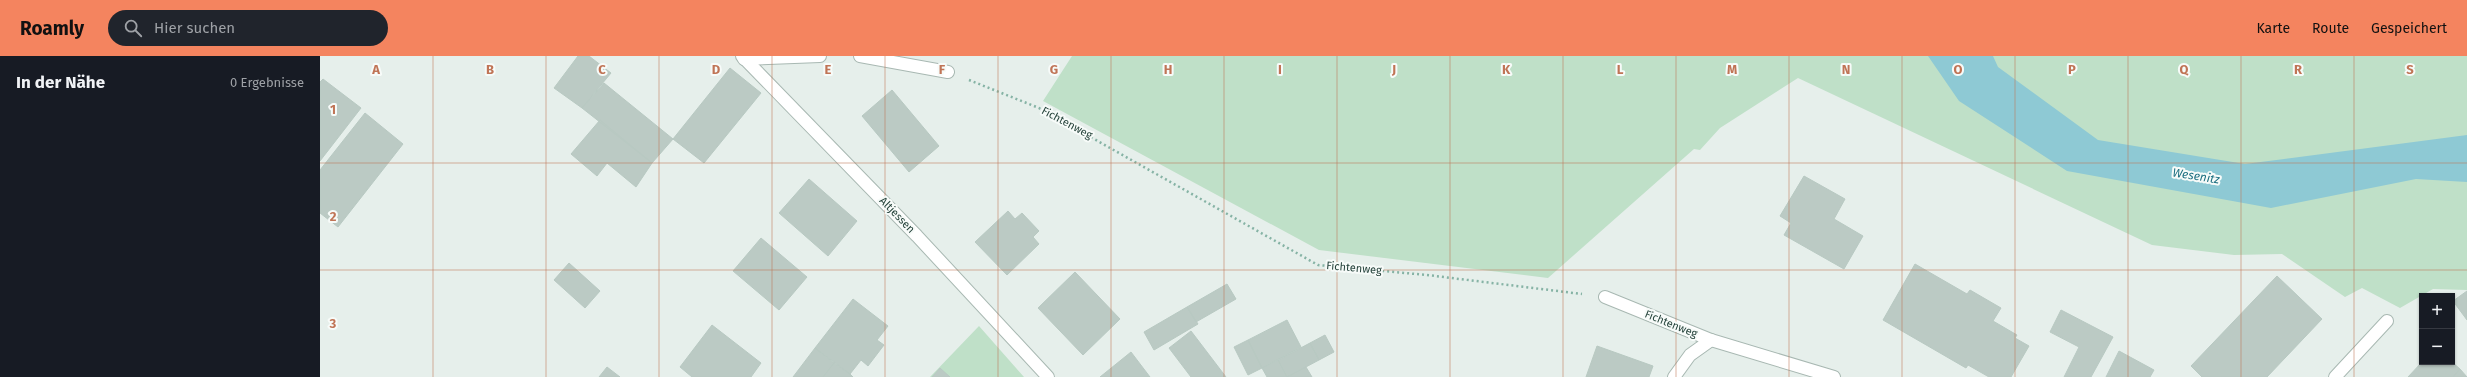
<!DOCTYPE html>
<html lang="de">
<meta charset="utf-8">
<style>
:root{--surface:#171b24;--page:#20242c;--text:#f1f3f6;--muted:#9ea1a6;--line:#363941;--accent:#f4845f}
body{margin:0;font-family:"Fira Sans",sans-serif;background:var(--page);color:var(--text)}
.controls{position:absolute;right:12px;bottom:12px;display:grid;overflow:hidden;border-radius:0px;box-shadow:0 1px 3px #0004}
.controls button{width:36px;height:36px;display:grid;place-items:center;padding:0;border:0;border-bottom:1px solid var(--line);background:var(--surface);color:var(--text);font:20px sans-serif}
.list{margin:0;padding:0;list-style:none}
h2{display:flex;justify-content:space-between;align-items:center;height:52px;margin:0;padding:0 16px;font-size:17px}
h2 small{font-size:13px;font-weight:400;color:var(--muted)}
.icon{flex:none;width:22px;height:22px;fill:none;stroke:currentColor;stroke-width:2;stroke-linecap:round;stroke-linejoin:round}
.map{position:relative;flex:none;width:2147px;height:321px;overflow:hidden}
header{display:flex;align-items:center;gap:24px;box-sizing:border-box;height:56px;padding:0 20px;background:var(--accent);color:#111}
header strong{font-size:19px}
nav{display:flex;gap:22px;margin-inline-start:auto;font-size:14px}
.search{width:280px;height:36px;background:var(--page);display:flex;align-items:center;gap:10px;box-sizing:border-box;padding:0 14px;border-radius:22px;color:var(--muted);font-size:15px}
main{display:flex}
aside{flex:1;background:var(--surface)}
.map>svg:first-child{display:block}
.green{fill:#bfe0c8}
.water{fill:#8ec9d4}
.building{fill:#bbcac4;stroke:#b8c9c2}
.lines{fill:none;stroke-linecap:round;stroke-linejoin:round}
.service-casing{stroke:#a8b8b2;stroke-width:14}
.minor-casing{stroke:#a8b8b2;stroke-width:14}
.path{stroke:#86b3a5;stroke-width:2.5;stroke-dasharray:2 3;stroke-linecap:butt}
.service{stroke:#fff;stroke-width:12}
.minor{stroke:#fff;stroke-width:12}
.grid{fill:none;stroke:#c07456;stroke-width:1;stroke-opacity:0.55}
.labels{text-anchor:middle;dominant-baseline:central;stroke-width:4;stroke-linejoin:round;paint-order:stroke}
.street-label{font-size:11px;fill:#24423a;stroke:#f7fbf9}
.water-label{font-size:12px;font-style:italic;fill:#1c6f80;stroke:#f7fbf9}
.grid-label{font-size:13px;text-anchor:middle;font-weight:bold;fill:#c07456;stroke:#f7fbf9;stroke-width:4;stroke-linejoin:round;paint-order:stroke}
</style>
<header>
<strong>Roamly</strong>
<div class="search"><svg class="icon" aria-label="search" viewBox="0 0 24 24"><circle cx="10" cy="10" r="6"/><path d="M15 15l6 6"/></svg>Hier suchen</div>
<nav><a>Karte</a><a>Route</a><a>Gespeichert</a></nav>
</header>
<main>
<aside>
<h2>In der Nähe<small>0 Ergebnisse</small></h2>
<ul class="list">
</ul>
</aside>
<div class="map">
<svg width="2147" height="321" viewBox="0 0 2147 321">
<rect width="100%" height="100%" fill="#e6efeb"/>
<path class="green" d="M 752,0 L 2147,0 L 2147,234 L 2113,233 L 2080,252 L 2042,232 L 2025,241 L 1962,198 L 1914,199 L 1832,189 L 1478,22 L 1400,72 L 1380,94 L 1374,93 L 1228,222 L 999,194 L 723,45 Z
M 659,270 L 704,321 L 610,321 Z"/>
<path class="water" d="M 1608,0 L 1673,0 L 1678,11 L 1778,84 L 1925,108 L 2147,79 L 2147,126 L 2096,123 L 1951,152 L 1747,115 L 1639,45 Z"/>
<path class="building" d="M 258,0 L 269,0 L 291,17 L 262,52 L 234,32 Z
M 410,12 L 441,37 L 384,107 L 353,83 Z
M 3,23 L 41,52 L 0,105 L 0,26 Z
M 284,27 L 353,83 L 332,107 L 262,52 Z
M 572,34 L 619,90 L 589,116 L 542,60 Z
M 45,57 L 83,88 L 18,171 L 0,157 L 0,114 Z
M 280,64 L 332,107 L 316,131 L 287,107 L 277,120 L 251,98 Z
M 1484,120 L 1525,143 L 1514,163 L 1543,180 L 1524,213 L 1464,179 L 1471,167 L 1460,160 Z
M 489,123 L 537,165 L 508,200 L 459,157 Z
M 688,155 L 695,163 L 702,157 L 719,175 L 713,181 L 719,188 L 687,219 L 655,186 Z
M 441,182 L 487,221 L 459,254 L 413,215 Z
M 249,207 L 280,235 L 265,252 L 234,224 Z
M 1595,208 L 1647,238 L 1650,234 L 1681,252 L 1673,265 L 1697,279 L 1695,282 L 1709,290 L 1691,321 L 1669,321 L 1648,309 L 1646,312 L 1563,264 Z
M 755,216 L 800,263 L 763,299 L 718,252 Z
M 1957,220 L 2002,263 L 1947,321 L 1882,321 L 1871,310 Z
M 907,228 L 916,243 L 876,266 L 867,251 Z
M 2147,235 L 2147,264 L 2133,245 Z
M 533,243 L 568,270 L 557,284 L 564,289 L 548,310 L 541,304 L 530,318 L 495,292 Z
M 867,251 L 878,268 L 834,294 L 824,276 Z
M 1741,254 L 1793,281 L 1771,321 L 1744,321 L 1759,291 L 1730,276 Z
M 967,264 L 981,291 L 942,312 L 928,284 Z
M 392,269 L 441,307 L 431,321 L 372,321 L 360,311 Z
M 871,275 L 906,321 L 871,321 L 849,292 Z
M 1005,279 L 1014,296 L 999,304 L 990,287 Z
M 928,284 L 942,312 L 928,319 L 914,291 Z
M 990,287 L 999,304 L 967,321 L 958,304 Z
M 1277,290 L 1333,310 L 1329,321 L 1266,321 Z
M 495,292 L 514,307 L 503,321 L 473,321 Z
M 1799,295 L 1834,314 L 1830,321 L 1786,321 Z
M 811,296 L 830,321 L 780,321 Z
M 958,304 L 967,321 L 947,321 L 942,312 Z
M 2102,306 L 2132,306 L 2140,313 L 2133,321 L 2088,321 Z
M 514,307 L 530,318 L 533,321 L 503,321 Z
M 287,311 L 300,321 L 279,321 Z
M 986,311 L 992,321 L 967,321 Z
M 620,312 L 630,321 L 612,321 Z
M 2140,313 L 2147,321 L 2133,321 Z"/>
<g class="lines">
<defs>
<path id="service" d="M 540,0 L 628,16
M 424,3 L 500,0
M 1285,241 L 1391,284
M 1354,321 L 1370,299 L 1391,284
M 2015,321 L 2067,265"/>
<path id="minor" d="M 422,0 L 597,180 L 728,321
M 1391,284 L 1514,321"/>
</defs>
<use href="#service" class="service-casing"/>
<use href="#minor" class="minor-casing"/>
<path class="path" d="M 649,24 L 719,52 L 998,209 L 1107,219 L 1262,238"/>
<use href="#service" class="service"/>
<use href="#minor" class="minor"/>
</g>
<path class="grid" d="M 113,0 L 113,321M 226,0 L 226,321M 339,0 L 339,321M 452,0 L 452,321M 565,0 L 565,321M 678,0 L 678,321M 791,0 L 791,321M 904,0 L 904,321M 1017,0 L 1017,321M 1130,0 L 1130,321M 1243,0 L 1243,321M 1356,0 L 1356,321M 1469,0 L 1469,321M 1582,0 L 1582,321M 1695,0 L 1695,321M 1808,0 L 1808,321M 1921,0 L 1921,321M 2034,0 L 2034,321M 0,107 L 2147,107M 0,214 L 2147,214"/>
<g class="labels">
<g class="street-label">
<text transform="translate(747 67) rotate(28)">Fichtenweg</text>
<text transform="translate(577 159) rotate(46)">Altjessen</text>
<text transform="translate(1034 212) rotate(5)">Fichtenweg</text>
<text transform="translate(1351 268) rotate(22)">Fichtenweg</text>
</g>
<g class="water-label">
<text transform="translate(1876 120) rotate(9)">Wesenitz</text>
</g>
</g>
<g class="grid-label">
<text x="56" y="18">A</text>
<text x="170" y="18">B</text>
<text x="282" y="18">C</text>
<text x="396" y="18">D</text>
<text x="508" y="18">E</text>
<text x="622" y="18">F</text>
<text x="734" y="18">G</text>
<text x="848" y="18">H</text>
<text x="960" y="18">I</text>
<text x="1074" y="18">J</text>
<text x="1186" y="18">K</text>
<text x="1300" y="18">L</text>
<text x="1412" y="18">M</text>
<text x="1526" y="18">N</text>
<text x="1638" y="18">O</text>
<text x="1752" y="18">P</text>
<text x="1864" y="18">Q</text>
<text x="1978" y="18">R</text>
<text x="2090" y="18">S</text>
<text x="13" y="58">1</text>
<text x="13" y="165">2</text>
<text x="13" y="272">3</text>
</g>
</svg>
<div class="controls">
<button>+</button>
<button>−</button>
</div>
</div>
</main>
